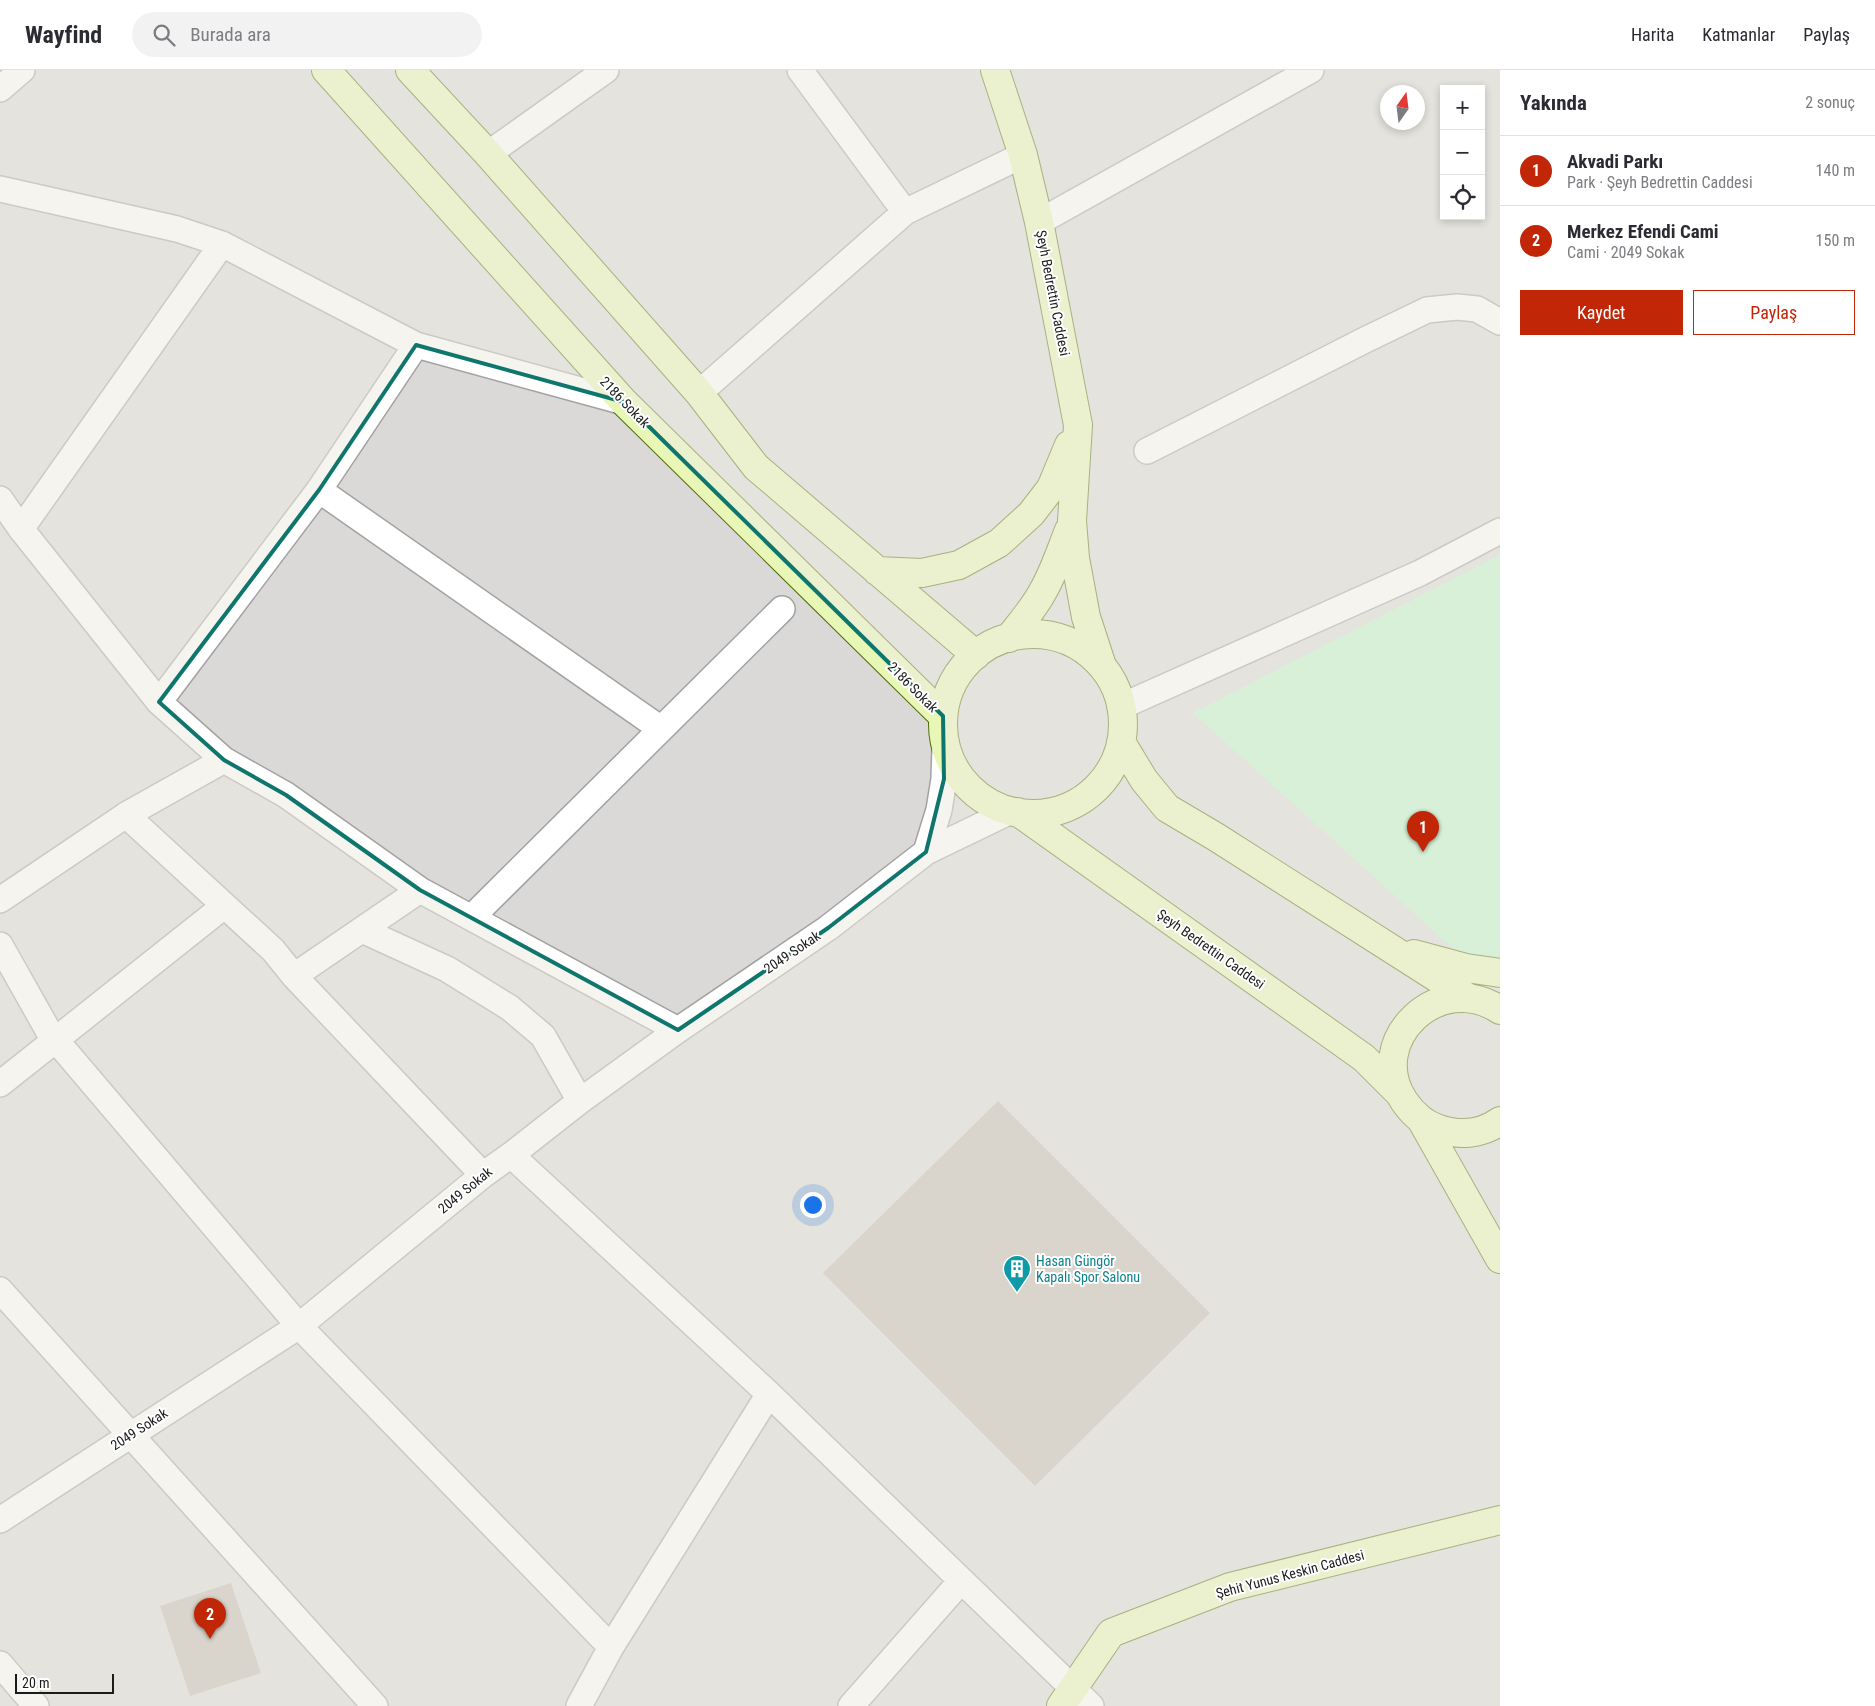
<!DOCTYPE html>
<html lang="tr">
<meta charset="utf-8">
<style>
:root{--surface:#fff;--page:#f2f2f3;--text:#2b2b33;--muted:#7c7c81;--line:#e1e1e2;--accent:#c12606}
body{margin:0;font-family:"Roboto Condensed",sans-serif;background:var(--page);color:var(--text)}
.controls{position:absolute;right:15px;top:15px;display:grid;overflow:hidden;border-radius:0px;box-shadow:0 2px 8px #0003}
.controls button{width:45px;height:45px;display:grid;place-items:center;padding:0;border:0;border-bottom:1px solid var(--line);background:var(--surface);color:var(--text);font:25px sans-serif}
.compass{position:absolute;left:1380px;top:15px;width:45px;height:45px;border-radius:50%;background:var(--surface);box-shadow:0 2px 8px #0003;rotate:14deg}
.scale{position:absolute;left:15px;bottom:12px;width:99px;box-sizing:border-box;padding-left:5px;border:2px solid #1b1b1b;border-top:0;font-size:14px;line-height:18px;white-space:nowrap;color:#1b1b1b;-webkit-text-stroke:4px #fff;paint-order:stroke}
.you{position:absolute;left:812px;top:1134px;width:18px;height:18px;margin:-12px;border:4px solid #fff;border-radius:50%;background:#1a73e8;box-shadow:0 0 0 8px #1a73e833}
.badge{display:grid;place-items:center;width:32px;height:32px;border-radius:50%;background:var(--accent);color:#fff;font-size:16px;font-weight:700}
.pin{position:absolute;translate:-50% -41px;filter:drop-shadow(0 1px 2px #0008)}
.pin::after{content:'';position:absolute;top:26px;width:18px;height:15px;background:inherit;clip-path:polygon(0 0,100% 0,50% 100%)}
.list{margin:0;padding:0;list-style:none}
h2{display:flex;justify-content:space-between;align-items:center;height:65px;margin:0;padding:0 20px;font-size:21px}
h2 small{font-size:16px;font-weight:400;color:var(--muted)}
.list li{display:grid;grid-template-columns:32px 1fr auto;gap:15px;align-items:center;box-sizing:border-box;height:70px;padding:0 20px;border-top:1px solid var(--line)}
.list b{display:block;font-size:19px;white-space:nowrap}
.list p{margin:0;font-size:16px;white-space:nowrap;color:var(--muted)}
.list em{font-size:16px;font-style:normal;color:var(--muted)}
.actions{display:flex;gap:10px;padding:15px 20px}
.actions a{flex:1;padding:11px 0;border:1px solid var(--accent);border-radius:0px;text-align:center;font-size:18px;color:var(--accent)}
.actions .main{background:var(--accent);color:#fff}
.icon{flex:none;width:28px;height:28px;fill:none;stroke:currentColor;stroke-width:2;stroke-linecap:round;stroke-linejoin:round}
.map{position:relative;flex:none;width:1500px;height:1636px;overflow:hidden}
header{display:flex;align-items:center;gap:30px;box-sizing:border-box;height:70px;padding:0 25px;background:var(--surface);border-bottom:1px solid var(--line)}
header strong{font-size:24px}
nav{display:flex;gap:28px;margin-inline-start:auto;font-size:18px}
.search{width:350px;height:45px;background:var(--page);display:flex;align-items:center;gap:12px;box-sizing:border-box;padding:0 18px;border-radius:28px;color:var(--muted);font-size:19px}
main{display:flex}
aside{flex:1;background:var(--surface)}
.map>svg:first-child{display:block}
.residential{fill:#dad9d8;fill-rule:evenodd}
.park{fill:#bef7cc}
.building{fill:#c1bab1}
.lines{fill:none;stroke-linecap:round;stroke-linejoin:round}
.street-casing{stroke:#a2a2a2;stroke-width:28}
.secondary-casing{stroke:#516d08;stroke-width:30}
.street{stroke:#fff;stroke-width:25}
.secondary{stroke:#e8f7b5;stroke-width:28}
.marked{fill:none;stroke:#0f766e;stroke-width:4;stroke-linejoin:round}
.labels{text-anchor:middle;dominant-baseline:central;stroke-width:4;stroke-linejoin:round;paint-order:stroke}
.street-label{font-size:14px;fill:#1b1b1b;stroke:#fff}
.culture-label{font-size:14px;fill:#0d838f;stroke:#fff;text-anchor:start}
</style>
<header>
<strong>Wayfind</strong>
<div class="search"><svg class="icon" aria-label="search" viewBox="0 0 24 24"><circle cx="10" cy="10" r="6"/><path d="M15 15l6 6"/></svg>Burada ara</div>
<nav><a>Harita</a><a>Katmanlar</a><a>Paylaş</a></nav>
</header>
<main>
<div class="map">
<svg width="1500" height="1636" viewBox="0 0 1500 1636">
<rect width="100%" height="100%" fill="#edebe1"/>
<path class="residential" d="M 0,0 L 1500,0 L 1500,1636 L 0,1636 ZM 1444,19 L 1481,19 L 1481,146 L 1444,146 ZM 1388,22 L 1418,22 L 1418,52 L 1388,52 Z"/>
<path class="park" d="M 1500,485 L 1500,921 L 1193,643 Z"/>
<path class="building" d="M 998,1031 L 1210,1243 L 1035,1416 L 823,1203 Z
M 231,1513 L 261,1603 L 190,1626 L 160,1536 Z"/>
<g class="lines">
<defs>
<path id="street" d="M 800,0 L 905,142
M 0,19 L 22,0
M 488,84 L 606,0
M 0,119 L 177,159 L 222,174 L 416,275 L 624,332
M 1039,152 L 1311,0
M 699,323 L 905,142 L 1023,85
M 1147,381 L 1365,270 L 1427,240 L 1457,237 L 1477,239 L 1500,252
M 319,420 L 661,659
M 0,429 L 21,459 L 159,632 L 224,690 L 286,725 L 420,820 L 678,960
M 21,459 L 222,174
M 159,632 L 319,420 L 416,275
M 1120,637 L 1420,503 L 1500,461
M 126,745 L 273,880 L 294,906 L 483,1105
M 926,782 L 939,740 L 944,709 L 945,676
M 0,830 L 126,745 L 224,690
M 472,847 L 782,539
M 362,860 L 447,899 L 510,938 L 543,966 L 580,1031
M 0,875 L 49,962 L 299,1256 L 611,1577
M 294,906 L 420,820
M 0,1014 L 224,836
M 511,1085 L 769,1324 L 1091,1636
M 0,1220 L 375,1636
M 0,1450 L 299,1256 L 483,1105 L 511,1085 L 580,1031 L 678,960 L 828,858 L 926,782 L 1011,741
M 0,1594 L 36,1636
M 579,1636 L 611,1577 L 769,1324
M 851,1636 L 961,1511"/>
<path id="secondary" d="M 326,0 L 624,332 L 943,646
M 410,0 L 488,84 L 699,323 L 756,397 L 976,585
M 995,0 L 1023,85 L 1039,152 L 1078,355 L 1072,451 L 1075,488 L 1086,547 L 1102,596
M 877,501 L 922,503 L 959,495 L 999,473 L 1031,444 L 1051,418 L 1069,375
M943 654a90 90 0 1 1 180 0a90 90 0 1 1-180 0Z
M 1009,568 C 1021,553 1034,538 1043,521 C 1054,502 1061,480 1069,460
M 1121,672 L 1144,710 L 1167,738 L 1216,767 L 1467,927
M 1018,742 L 1364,988 L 1399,1023
M 1414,884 L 1466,898 L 1500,903
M 1500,940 C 1439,899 1364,971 1404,1031 C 1413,1044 1423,1054 1439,1059 C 1460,1066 1482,1064 1500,1051
M 1422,1051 L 1500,1189
M 1061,1636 L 1111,1563 L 1230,1517 L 1500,1450"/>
</defs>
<use href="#street" class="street-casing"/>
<use href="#secondary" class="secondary-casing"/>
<use href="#street" class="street"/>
<use href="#secondary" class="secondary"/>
</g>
<path d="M0 0H1500V1636H0ZM 416,275 L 624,332 L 943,646 L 944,709 L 926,782 L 828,858 L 678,960 L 420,820 L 286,725 L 224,690 L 159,632 L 319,420 Z" fill="#edebe1" fill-opacity=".55" fill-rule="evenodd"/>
<path class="marked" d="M 416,275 L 624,332 L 943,646 L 944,709 L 926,782 L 828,858 L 678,960 L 420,820 L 286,725 L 224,690 L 159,632 L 319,420 Z"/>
<defs>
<symbol id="building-pin" viewBox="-11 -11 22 30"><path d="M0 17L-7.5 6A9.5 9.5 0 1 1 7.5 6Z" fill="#0f9aa8" stroke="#fff"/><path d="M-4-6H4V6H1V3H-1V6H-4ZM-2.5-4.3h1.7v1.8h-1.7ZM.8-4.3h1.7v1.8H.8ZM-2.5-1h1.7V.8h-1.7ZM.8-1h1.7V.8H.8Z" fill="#fff"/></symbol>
</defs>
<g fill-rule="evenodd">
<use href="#building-pin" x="1001" y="1183" width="32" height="43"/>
</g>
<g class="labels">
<g class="street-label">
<text transform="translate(1053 223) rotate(79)">Şeyh Bedrettin Caddesi</text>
<text transform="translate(625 332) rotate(46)">2186 Sokak</text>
<text transform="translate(913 617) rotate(45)">2186 Sokak</text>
<text transform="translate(1211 879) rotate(35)">Şeyh Bedrettin Caddesi</text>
<text transform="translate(792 882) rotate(-34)">2049 Sokak</text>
<text transform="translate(465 1120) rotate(-39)">2049 Sokak</text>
<text transform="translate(139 1359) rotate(-33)">2049 Sokak</text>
<text transform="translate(1290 1504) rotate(-15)">Şehit Yunus Keskin Caddesi</text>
</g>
<g class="culture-label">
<text x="1036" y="1191">Hasan Güngör<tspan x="1036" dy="16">Kapalı Spor Salonu</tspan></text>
</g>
</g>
</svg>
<div class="controls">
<button>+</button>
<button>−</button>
<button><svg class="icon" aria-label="locate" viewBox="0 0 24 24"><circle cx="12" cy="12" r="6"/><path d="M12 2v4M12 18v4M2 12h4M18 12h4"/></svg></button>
</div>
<svg class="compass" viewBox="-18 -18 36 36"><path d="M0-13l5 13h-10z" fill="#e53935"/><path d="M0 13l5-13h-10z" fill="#7c7c81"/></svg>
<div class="scale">20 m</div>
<div class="you"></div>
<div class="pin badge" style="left:1423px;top:782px">1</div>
<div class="pin badge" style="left:210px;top:1569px">2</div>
</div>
<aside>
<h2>Yakında<small>2 sonuç</small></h2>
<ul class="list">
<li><span class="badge">1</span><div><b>Akvadi Parkı</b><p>Park · Şeyh Bedrettin Caddesi</p></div><em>140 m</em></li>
<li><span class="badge">2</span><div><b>Merkez Efendi Cami</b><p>Cami · 2049 Sokak</p></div><em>150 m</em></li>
</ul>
<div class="actions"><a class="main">Kaydet</a><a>Paylaş</a></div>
</aside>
</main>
